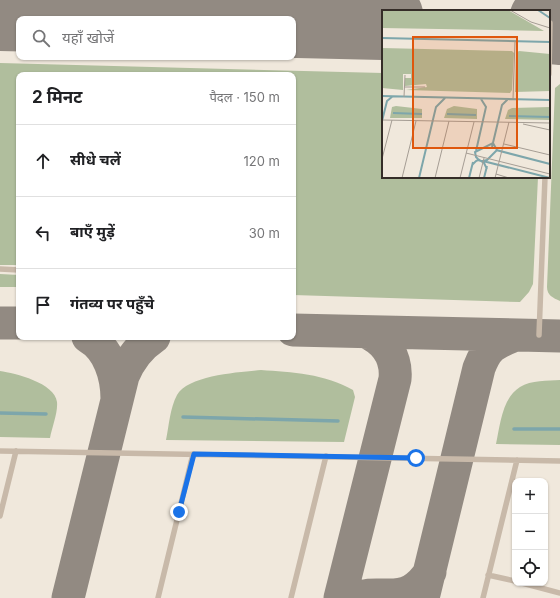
<!DOCTYPE html>
<html lang="hi">
<meta charset="utf-8">
<style>
:root{--surface:#fff;--page:#f6f6f6;--text:#202124;--muted:#757577;--line:#e0e0e0}
body{margin:0;font-family:Inter,"Noto Sans Devanagari",sans-serif;background:var(--page);color:var(--text)}
.controls{position:absolute;right:12px;bottom:12px;display:grid;overflow:hidden;border-radius:8px;box-shadow:0 1px 3px #0004}
.controls button{width:36px;height:36px;display:grid;place-items:center;padding:0;border:0;border-bottom:1px solid var(--line);background:var(--surface);color:var(--text);font:20px sans-serif}
.stop{position:absolute;width:12px;height:12px;margin:-9px;border:3px solid #1a73e8;border-radius:50%;background:#fff}
.stop.end{background:#1a73e8;border-color:#fff;box-shadow:0 1px 4px #0008}
.list{margin:0;padding:0;list-style:none}
h2{display:flex;justify-content:space-between;align-items:center;height:52px;margin:0;padding:0 16px;font-size:17px}
h2 small{font-size:13px;font-weight:400;color:var(--muted)}
.list li{display:grid;grid-template-columns:26px 1fr auto;gap:12px;align-items:center;box-sizing:border-box;height:72px;padding:0 16px;border-top:1px solid var(--line)}
.list b{display:block;font-size:15px;white-space:nowrap}
.list em{font-size:13px;font-style:normal;color:var(--muted)}
.icon{flex:none;width:22px;height:22px;fill:none;stroke:currentColor;stroke-width:2;stroke-linecap:round;stroke-linejoin:round}
.map{position:relative;flex:none;width:560px;height:598px;overflow:hidden}
.search{position:absolute;background:var(--surface);box-shadow:0 1px 3px #0004;left:16px;top:16px;width:280px;height:44px;display:flex;align-items:center;gap:10px;box-sizing:border-box;padding:0 14px;border-radius:8px;color:var(--muted);font-size:15px}
.panel{position:absolute;background:var(--surface);box-shadow:0 1px 3px #0004;left:16px;top:72px;width:280px;height:268px;border-radius:8px}
.map>svg:first-child{display:block}
.green{fill:#b0be9d}
.lines{fill:none;stroke-linecap:round;stroke-linejoin:round}
.stream{stroke:#7da6ab;stroke-width:3.5}
.taxiway{stroke:#928a82;stroke-width:33}
.runway{stroke:#928a82;stroke-width:82}
.lane{stroke:#c8b9a9;stroke-width:5.5}
.route{stroke:#1a73e8;stroke-width:5}
.inset-river{fill:none;stroke:#7da6ab;stroke-width:2}
.inset-road{fill:none;stroke:#a59d94;stroke-width:1}
.view{fill:#df570d;fill-opacity:0.15;stroke:#df570d;stroke-width:2}
.inset-edge{fill:none;stroke:#352d28;stroke-width:2}
</style>
<div class="map">
<svg width="560" height="598" viewBox="0 0 560 598">
<rect width="100%" height="100%" fill="#f0e8dc"/>
<path class="green" d="M 0,63 L 383,73 L 383,177 L 538,177 L 533,284 L 529,292 L 520,302 L 293,295 L 293,75 L 19,75 L 19,265 L 0,265 Z
M 560,84 L 560,301 C 553,298 547,295 547,287 L 555,88 Z
M 0,274 L 19,275 L 19,287 L 0,287 Z
M 261,370 C 291,372 326,374 353,390 L 355,397 L 344,442 L 166,440 C 169,425 170,408 177,395 C 188,375 241,372 261,370 Z
M 0,371 C 15,373 55,383 57,402 C 58,413 52,427 50,438 L 0,437 Z
M 560,380 L 560,445 L 496,444 C 500,426 502,398 520,387 C 531,380 548,381 560,380 Z"/>
<g class="lines">
<path class="stream" d="M 0,413 L 46,414
M 183,417 L 338,421
M 514,429 L 560,429"/>
<path class="taxiway" d="M 0,323 L 19,323
M 293,330 L 560,336
M 88,337 C 109,349 117,376 117,399
M 68,598 L 123,376 C 130,359 139,347 154,337
M 340,598 L 395,379 C 397,358 386,341 366,332
M 358,598 C 367,594 375,595 385,595 C 406,596 418,590 430,572
M 423,598 L 479,368 C 487,347 493,344 513,336"/>
<path class="runway" d="M 0,10 L 383,19
M 549,23 L 560,24"/>
<path class="lane" d="M 549,74 L 550,23
M 0,269 L 19,270
M 539,335 L 545,177
M 0,451 L 560,461
M 0,516 L 16,451
M 488,575 L 515,581
M 522,583 L 560,593
M 158,598 L 193,454
M 291,598 L 326,456
M 483,598 L 517,460"/>
</g>
<g class="lines">
<path class="route" d="M 179,512 L 194,454 L 416,458"/>
</g>
<g transform="translate(382 10)">
<rect width="168" height="168" fill="#f0e8dc"/>
<path d="M 0,0 L 126,0 L 162,21 L 0,18 ZM 0,38 L 130,41 L 132,43 L 130,80 L 128,83 L 24,80 L 45,77 L 44,74 L 23,76 L 23,68 L 29,68 L 29,64 L 21,64 L 21,80 L 0,78 ZM 137,41 L 168,44 L 168,81 L 133,82 L 134,43 ZM 14,96 L 40,99 L 40,108 L 8,108 L 10,97 ZM 72,96 L 95,99 L 95,109 L 62,108 L 65,99 ZM 168,97 L 168,110 L 123,109 L 126,100 L 130,98 Z" fill="#b0be9d"/>
<path class="inset-river" d="M 156,0 L 168,8M 0,28 L 168,32M 0,86 L 168,90M 11,103 L 40,104M 65,104 L 94,105M 127,106 L 168,107M 0,111 L 5,91 L 11,86M 110,137 L 120,95 L 126,89M 114,140 L 168,154M 94,141 L 104,97 L 99,89M 101,151 L 168,168M 90,155 L 94,151 L 96,150 L 99,151 L 101,151 L 105,150 L 115,140 L 111,133 L 93,142 L 94,147 L 96,149 L 102,153 L 105,159M 37,168 L 54,97 L 63,88M 87,168 L 91,152M 102,168 L 105,156"/>
<path class="inset-road" d="M 128,0 L 149,12 L 168,18M 22,77 L 43,77M 22,87 L 23,65M 131,89 L 133,31M 0,110 L 168,113M 141,114 L 168,120M 122,134 L 168,145M 84,143 L 168,164M 0,149 L 10,110M 114,164 L 127,168M 20,168 L 34,111M 53,168 L 67,111M 78,168 L 92,112M 97,168 L 102,148M 113,168 L 127,112"/>
<path class="view" d="M 31,27 L 135,27 L 135,138 L 31,138 Z"/>
<rect width="168" height="168" class="inset-edge"/>
</g>
</svg>
<div class="controls">
<button>+</button>
<button>−</button>
<button><svg class="icon" aria-label="locate" viewBox="0 0 24 24"><circle cx="12" cy="12" r="6"/><path d="M12 2v4M12 18v4M2 12h4M18 12h4"/></svg></button>
</div>
<div class="stop" style="left:416px;top:458px"></div>
<div class="stop end" style="left:179px;top:512px"></div>
<div class="search"><svg class="icon" aria-label="search" viewBox="0 0 24 24"><circle cx="10" cy="10" r="6"/><path d="M15 15l6 6"/></svg>यहाँ खोजें</div>
<section class="panel">
<h2>2 मिनट<small>पैदल · 150 m</small></h2>
<ul class="list">
<li><svg class="icon" aria-label="ahead" viewBox="0 0 24 24"><path d="M12 20V5M6 11l6-6 6 6"/></svg><div><b>सीधे चलें</b></div><em>120 m</em></li>
<li><svg class="icon" aria-label="left" viewBox="0 0 24 24"><path d="M17 20v-9H6M10 6l-5 5 5 5"/></svg><div><b>बाएँ मुड़ें</b></div><em>30 m</em></li>
<li><svg class="icon" aria-label="arrive" viewBox="0 0 24 24"><path d="M6 21V4h12l-3 4 3 4H6"/></svg><div><b>गंतव्य पर पहुँचे</b></div></li>
</ul>
</section>
</div>
